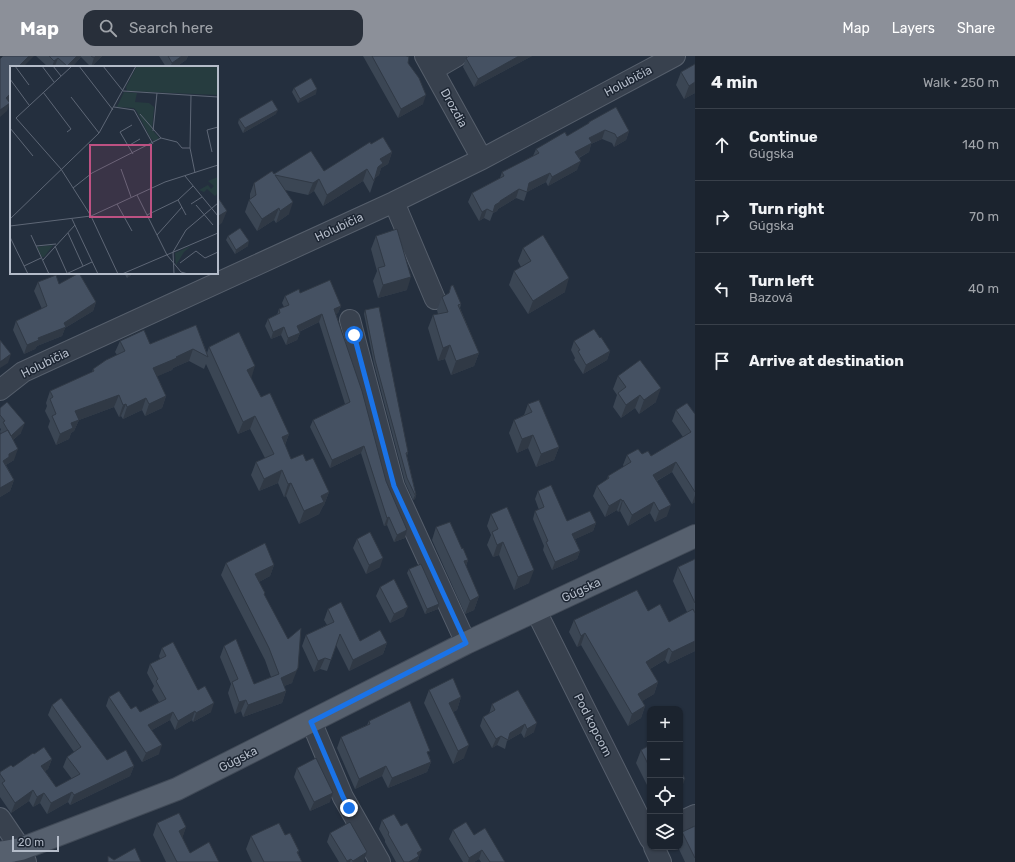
<!DOCTYPE html>
<meta charset="utf-8">
<style>
:root{--surface:#1b232e;--page:#282f3a;--text:#f1f3f6;--muted:#a0a4aa;--line:#39404a;--accent:#8c9099}
body{margin:0;font-family:Rubik,sans-serif;background:var(--page);color:var(--text)}
.controls{position:absolute;right:12px;bottom:12px;display:grid;overflow:hidden;border-radius:8px;box-shadow:0 1px 3px #0004}
.controls button{width:36px;height:36px;display:grid;place-items:center;padding:0;border:0;border-bottom:1px solid var(--line);background:var(--surface);color:var(--text);font:20px sans-serif}
.scale{position:absolute;left:12px;bottom:10px;width:47px;box-sizing:border-box;padding-left:4px;border:2px solid #b4bcc9;border-top:0;font-size:11px;line-height:14px;white-space:nowrap;color:#b4bcc9;-webkit-text-stroke:3px #1d2633;paint-order:stroke}
.stop{position:absolute;width:12px;height:12px;margin:-9px;border:3px solid #1a73e8;border-radius:50%;background:#fff}
.stop.end{background:#1a73e8;border-color:#fff;box-shadow:0 1px 4px #0008}
.list{margin:0;padding:0;list-style:none}
h2{display:flex;justify-content:space-between;align-items:center;height:52px;margin:0;padding:0 16px;font-size:17px}
h2 small{font-size:13px;font-weight:400;color:var(--muted)}
.list li{display:grid;grid-template-columns:26px 1fr auto;gap:12px;align-items:center;box-sizing:border-box;height:72px;padding:0 16px;border-top:1px solid var(--line)}
.list b{display:block;font-size:15px;white-space:nowrap}
.list p{margin:0;font-size:13px;white-space:nowrap;color:var(--muted)}
.list em{font-size:13px;font-style:normal;color:var(--muted)}
.icon{flex:none;width:22px;height:22px;fill:none;stroke:currentColor;stroke-width:2;stroke-linecap:round;stroke-linejoin:round}
.map{position:relative;flex:none;width:695px;height:806px;overflow:hidden}
header{display:flex;align-items:center;gap:24px;box-sizing:border-box;height:56px;padding:0 20px;background:var(--accent);color:#fff}
header strong{font-size:19px}
nav{display:flex;gap:22px;margin-inline-start:auto;font-size:14px}
.search{width:280px;height:36px;background:var(--page);display:flex;align-items:center;gap:10px;box-sizing:border-box;padding:0 14px;border-radius:12px;color:var(--muted);font-size:15px}
main{display:flex}
aside{flex:1;background:var(--surface)}
.map>svg:first-child{display:block}
.lines{fill:none;stroke-linecap:round;stroke-linejoin:round}
.minor-casing{stroke:#565f6c;stroke-width:22}
.major-casing{stroke:#414a57;stroke-width:24}
.minor{stroke:#38414e;stroke-width:20}
.major{stroke:#56606e;stroke-width:22}
.wall{fill:#3b4654}
.shaded-wall{fill:#303945}
.building{fill:#455162;stroke:#303945}
.route{stroke:#1a73e8;stroke-width:5}
.labels{text-anchor:middle;dominant-baseline:central;stroke-width:3;stroke-linejoin:round;paint-order:stroke}
.street-label{font-size:12px;fill:#b4bcc9;stroke:#1d2633}
.inset-road{fill:none;stroke:#5e6776;stroke-width:1}
.view{fill:#bd5182;fill-opacity:0.15;stroke:#bd5182;stroke-width:2}
.inset-edge{fill:none;stroke:#b4bcc9;stroke-width:2}
</style>
<header>
<strong>Map</strong>
<div class="search"><svg class="icon" aria-label="search" viewBox="0 0 24 24"><circle cx="10" cy="10" r="6"/><path d="M15 15l6 6"/></svg>Search here</div>
<nav><a>Map</a><a>Layers</a><a>Share</a></nav>
</header>
<main>
<div class="map">
<svg width="695" height="806" viewBox="0 0 695 806">
<rect width="100%" height="100%" fill="#242f3e"/>
<g class="lines">
<defs>
<path id="minor" d="M 425,0 L 482,103
M 433,14 L 457,0
M 394,146 L 435,243
M 350,264 L 394,430 L 466,587
M 0,334 L 23,316 L 394,146 L 482,103 L 675,0
M 536,555 L 650,783
M 311,665 L 343,741 L 380,806
M 0,762 L 21,793 L 26,806
M 680,766 L 695,759
M 654,791 L 661,806"/>
<path id="major" d="M 0,797 L 21,793 L 177,733 L 466,587 L 695,480"/>
</defs>
<use href="#minor" class="minor-casing"/>
<use href="#major" class="major-casing"/>
<use href="#minor" class="minor"/>
<use href="#major" class="major"/>
</g>
<path class="wall" d="M 36,0 L 102,0 L 91,11 L 81,1 L 72,11 L 56,11 L 55,10 L 54,11 L 48,11 Z
M 159,0 L 188,0 L 186,4 L 176,11 L 166,11 Z
M 363,0 L 406,0 L 423,48 L 398,62 Z
M 469,0 L 532,0 L 474,31 L 463,11 L 466,2 Z
M 695,8 L 695,37 L 684,43 L 676,29 L 681,16 Z
M 294,32 L 316,38 L 298,47 L 292,36 Z
M 276,58 L 243,77 L 238,67 L 239,63 Z
M 589,66 L 629,75 L 626,84 L 614,91 L 612,87 L 602,83 L 591,88 L 589,96 L 579,102 L 577,114 L 548,130 L 546,126 L 527,136 L 524,145 L 516,142 L 498,153 L 497,155 L 493,157 L 490,165 L 484,162 L 479,165 L 468,146 L 472,137 L 500,122 L 502,116 L 533,100 L 536,93 L 567,80 L 588,68 Z
M 371,88 L 392,96 L 388,108 L 381,112 L 379,119 L 375,122 L 370,137 L 363,125 L 323,150 L 314,135 L 308,139 L 285,134 L 289,158 L 276,167 L 274,164 L 257,175 L 245,156 L 249,144 L 250,143 L 250,138 L 254,127 L 274,118 L 324,115 Z
M 228,180 L 248,190 L 235,198 L 226,184 Z
M 376,180 L 407,234 L 378,242 L 373,225 L 377,215 L 371,193 Z
M 523,192 L 565,236 L 528,258 L 509,229 L 514,215 L 521,211 L 518,205 Z
M 124,217 L 134,217 L 127,222 Z
M 38,226 L 59,228 L 96,246 L 93,255 L 65,272 L 62,280 L 37,290 L 35,293 L 24,298 L 13,274 L 16,265 L 42,253 L 34,235 Z
M 300,237 L 341,250 L 338,257 L 336,258 L 386,425 L 405,482 L 394,486 L 387,469 L 384,470 L 361,397 L 330,412 L 310,371 L 313,364 L 345,348 L 319,266 L 299,276 L 300,277 L 297,284 L 286,289 L 281,279 L 271,283 L 265,270 L 268,263 L 277,259 L 279,253 L 284,251 L 282,247 L 285,240 Z
M 442,241 L 461,248 L 460,252 L 479,297 L 474,310 L 451,319 L 445,303 L 438,305 L 428,272 L 433,259 L 438,258 L 437,254 Z
M 365,254 L 408,396 L 407,400 L 416,439 L 415,443 L 413,444 L 405,426 L 374,308 L 364,258 Z
M 196,269 L 207,297 L 209,291 L 251,322 L 261,341 L 289,378 L 285,389 L 291,403 L 306,405 L 329,436 L 324,449 L 323,450 L 319,458 L 299,468 L 286,440 L 284,441 L 278,427 L 259,435 L 251,419 L 256,406 L 265,402 L 250,373 L 238,378 L 206,308 L 204,313 L 189,305 L 173,312 L 172,314 L 157,320 L 166,340 L 162,352 L 145,360 L 142,354 L 123,363 L 121,360 L 119,361 L 114,351 L 79,364 L 74,375 L 71,377 L 69,383 L 56,389 L 48,371 L 50,365 L 45,355 L 47,350 L 46,347 L 50,335 L 92,316 L 93,313 L 117,299 L 115,296 L 120,285 L 150,288 Z
M 600,282 L 610,295 L 607,304 L 583,318 L 574,304 L 575,302 L 571,294 L 574,285 Z
M 618,320 L 656,346 L 639,358 L 635,352 L 621,362 L 613,351 L 617,339 L 613,333 Z
M 528,348 L 559,391 L 554,404 L 536,411 L 528,392 L 517,397 L 509,377 L 514,364 L 524,359 Z
M 0,352 L 21,377 L 13,384 L 14,404 L 6,409 L 14,424 L 10,435 L 0,441 L 1,378 L 0,376 L 1,373 L 0,372 Z
M 676,354 L 695,358 L 695,446 L 692,448 L 672,416 L 657,425 L 667,460 L 655,466 L 650,457 L 628,470 L 620,455 L 618,456 L 617,454 L 605,461 L 593,440 L 597,430 L 607,424 L 608,420 L 624,411 L 623,409 L 627,399 L 642,398 L 651,400 L 683,381 L 672,365 Z
M 538,435 L 567,465 L 596,467 L 593,475 L 575,483 L 580,495 L 577,503 L 552,514 L 543,494 L 544,490 L 533,463 L 535,455 L 539,454 L 535,443 Z
M 491,458 L 529,527 L 514,534 L 499,499 L 493,501 L 487,489 L 491,479 L 487,470 Z
M 436,471 L 462,493 L 468,504 L 466,510 L 479,540 L 474,554 L 465,558 L 432,484 Z
M 357,483 L 380,511 L 366,518 L 353,492 Z
M 695,503 L 695,595 L 668,608 L 665,604 L 650,613 L 658,626 L 654,638 L 642,645 L 645,650 L 641,662 L 628,670 L 581,589 L 577,591 L 569,576 L 574,564 L 648,555 L 669,566 L 687,556 L 673,525 L 678,511 Z
M 226,507 L 274,509 L 270,520 L 259,526 L 265,537 L 264,539 L 293,623 L 292,627 L 284,630 L 286,635 L 282,647 L 243,661 L 241,655 L 235,658 L 228,637 L 231,628 L 220,601 L 224,590 L 254,628 L 271,621 L 265,604 L 221,519 Z
M 409,513 L 438,553 L 425,558 L 407,517 Z
M 380,531 L 404,560 L 390,567 L 376,540 Z
M 328,553 L 360,585 L 387,587 L 383,598 L 349,615 L 336,589 L 327,615 L 320,613 L 314,616 L 302,590 L 306,579 L 327,569 L 324,564 Z
M 162,592 L 198,634 L 211,656 L 193,666 L 192,664 L 175,674 L 170,664 L 152,674 L 159,698 L 142,706 L 106,650 L 109,641 L 131,653 L 140,656 L 159,646 L 152,634 L 154,630 L 147,617 L 150,608 L 160,603 L 159,600 Z
M 429,634 L 461,641 L 457,654 L 453,656 L 464,702 L 453,708 L 424,647 Z
M 518,634 L 534,676 L 524,682 L 521,677 L 507,685 L 505,693 L 497,689 L 492,692 L 480,670 L 483,661 L 489,658 L 492,648 Z
M 52,649 L 107,704 L 134,710 L 130,720 L 70,749 L 68,746 L 47,758 L 40,747 L 33,751 L 29,745 L 11,757 L 0,741 L 0,716 L 13,711 L 34,698 L 52,703 L 48,713 L 45,715 L 56,731 L 72,723 L 63,711 L 67,701 L 74,696 L 48,659 Z
M 369,665 L 429,699 L 431,706 L 427,716 L 388,732 L 382,720 L 355,733 L 337,692 L 341,681 L 367,669 Z
M 650,689 L 650,735 L 636,707 L 641,694 Z
M 297,712 L 330,746 L 310,755 L 294,721 Z
M 382,764 L 419,802 L 417,806 L 396,806 L 385,786 L 385,784 L 379,773 Z
M 157,767 L 186,771 L 182,782 L 190,797 L 219,806 L 166,806 L 153,779 Z
M 695,770 L 695,806 L 685,806 L 678,791 L 680,791 L 680,781 L 682,776 Z
M 453,774 L 474,779 L 505,806 L 481,806 L 479,803 L 474,806 L 463,806 L 449,783 Z
M 330,777 L 364,805 L 363,806 L 339,806 L 327,786 Z
M 251,780 L 299,795 L 298,797 L 302,806 L 252,806 L 246,793 Z"/>
<path class="shaded-wall" d="M 29,0 L 34,0 L 23,11 L 18,11 Z
M 77,0 L 81,0 L 81,1 L 72,11 L 67,11 Z
M 96,0 L 102,0 L 91,11 L 94,2 Z
M 182,0 L 188,0 L 186,4 L 176,11 L 170,11 L 172,7 Z
M 519,0 L 532,0 L 474,31 L 478,23 Z
M 58,2 L 55,10 L 54,11 L 52,11 L 54,5 Z
M 695,26 L 695,37 L 684,43 L 689,30 Z
M 317,33 L 316,38 L 298,47 L 300,43 Z
M 11,37 L 11,42 L 3,50 L 6,42 Z
M 426,39 L 423,48 L 398,62 L 401,53 Z
M 10,47 L 7,55 L 0,61 L 0,54 Z
M 278,54 L 276,58 L 243,77 L 245,72 Z
M 605,74 L 602,83 L 591,88 L 589,96 L 572,105 L 575,96 L 589,82 Z
M 629,75 L 626,84 L 614,91 L 617,82 Z
M 392,96 L 388,108 L 381,112 L 379,119 L 373,123 L 380,103 Z
M 581,105 L 577,114 L 548,130 L 552,121 Z
M 367,113 L 363,125 L 323,150 L 327,139 Z
M 550,117 L 546,126 L 527,136 L 529,127 Z
M 319,123 L 314,135 L 308,139 L 313,127 Z
M 519,133 L 516,142 L 498,153 L 497,155 L 493,157 L 495,149 L 500,145 Z
M 293,146 L 289,158 L 276,167 L 280,155 Z
M 279,152 L 274,164 L 257,175 L 262,163 Z
M 487,153 L 484,162 L 479,165 L 482,156 Z
M 227,155 L 222,167 L 217,171 L 217,161 Z
M 249,185 L 248,190 L 235,198 L 236,194 Z
M 129,217 L 134,217 L 127,222 Z
M 411,221 L 407,234 L 378,242 L 383,229 Z
M 569,222 L 565,236 L 528,258 L 533,245 Z
M 96,246 L 93,255 L 65,272 L 62,280 L 37,290 L 35,293 L 24,298 L 27,289 L 64,267 Z
M 341,250 L 338,257 L 332,260 L 334,253 Z
M 322,258 L 319,266 L 294,278 L 297,270 Z
M 284,271 L 281,279 L 271,283 L 273,276 Z
M 300,277 L 297,284 L 286,289 L 288,282 Z
M 450,289 L 445,303 L 438,305 L 443,292 Z
M 193,293 L 189,305 L 173,312 L 172,314 L 149,324 L 153,312 L 176,301 Z
M 610,295 L 607,304 L 583,318 L 586,309 Z
M 479,297 L 474,310 L 451,319 L 456,305 Z
M 11,298 L 8,307 L 0,312 L 0,306 Z
M 255,310 L 251,323 L 247,314 Z
M 661,332 L 656,346 L 639,358 L 644,344 Z
M 119,339 L 114,351 L 79,364 L 74,375 L 71,377 L 69,383 L 56,389 L 60,378 L 75,355 Z
M 640,339 L 635,352 L 621,362 L 626,349 Z
M 166,340 L 162,352 L 145,360 L 149,348 Z
M 146,342 L 142,354 L 123,363 L 127,351 Z
M 126,348 L 121,360 L 119,361 L 123,349 Z
M 255,360 L 250,373 L 238,378 L 243,366 Z
M 25,367 L 21,377 L 7,389 L 10,380 Z
M 289,378 L 284,391 L 282,381 Z
M 533,379 L 528,392 L 517,397 L 522,383 Z
M 364,390 L 361,397 L 330,412 L 332,404 Z
M 559,391 L 554,404 L 536,411 L 541,398 Z
M 18,393 L 14,404 L 6,409 L 3,405 L 9,398 Z
M 676,406 L 672,416 L 649,429 L 653,419 Z
M 282,414 L 278,427 L 259,435 L 264,423 Z
M 14,424 L 10,435 L 0,441 L 0,432 Z
M 291,427 L 286,440 L 284,441 L 288,428 Z
M 329,436 L 324,449 L 323,450 L 319,458 L 299,468 L 304,455 L 321,440 Z
M 415,439 L 416,439 L 415,443 L 413,444 Z
M 695,439 L 695,446 L 692,448 Z
M 621,443 L 617,454 L 605,461 L 609,450 Z
M 623,444 L 620,455 L 618,456 L 622,445 Z
M 654,446 L 650,457 L 628,470 L 632,459 Z
M 671,449 L 667,460 L 655,466 L 659,455 Z
M 389,461 L 387,469 L 384,470 L 387,462 Z
M 596,467 L 593,475 L 569,486 L 572,478 Z
M 407,474 L 405,482 L 394,486 L 397,479 Z
M 503,486 L 499,499 L 493,501 L 497,489 Z
M 580,495 L 577,503 L 552,514 L 555,506 Z
M 383,502 L 380,511 L 366,518 L 369,509 Z
M 468,504 L 463,517 L 464,505 Z
M 274,509 L 270,520 L 251,530 L 255,518 Z
M 534,514 L 529,527 L 514,534 L 518,521 Z
M 479,540 L 474,554 L 465,558 L 470,545 Z
M 439,548 L 438,553 L 425,558 L 427,553 Z
M 408,551 L 404,560 L 390,567 L 394,558 Z
M 585,577 L 581,589 L 577,591 L 581,580 Z
M 695,585 L 695,595 L 668,608 L 672,596 Z
M 387,587 L 383,598 L 349,615 L 353,604 Z
M 669,592 L 665,604 L 641,618 L 646,606 Z
M 325,602 L 320,613 L 314,616 L 318,605 Z
M 298,612 L 292,627 L 277,633 L 281,622 Z
M 658,626 L 654,638 L 634,650 L 638,638 Z
M 286,635 L 282,647 L 243,661 L 248,649 Z
M 461,641 L 457,654 L 444,660 L 449,647 Z
M 246,644 L 241,655 L 235,658 L 239,646 Z
M 214,647 L 211,656 L 193,666 L 196,657 Z
M 645,650 L 641,662 L 628,670 L 632,658 Z
M 195,655 L 192,664 L 175,674 L 178,665 Z
M 173,656 L 170,664 L 145,678 L 148,669 Z
M 537,667 L 534,676 L 524,682 L 527,673 Z
M 525,668 L 521,677 L 507,685 L 510,677 Z
M 501,680 L 497,689 L 492,692 L 496,683 Z
M 162,689 L 159,698 L 142,706 L 146,697 Z
M 469,689 L 464,702 L 453,708 L 458,695 Z
M 52,703 L 48,713 L 38,720 L 41,710 Z
M 431,706 L 427,716 L 388,732 L 392,722 Z
M 134,710 L 130,720 L 70,749 L 74,739 Z
M 386,710 L 382,720 L 355,733 L 359,723 Z
M 685,723 L 680,736 L 680,725 Z
M 33,734 L 29,745 L 11,757 L 15,747 Z
M 72,736 L 68,746 L 47,758 L 51,747 Z
M 44,737 L 40,747 L 33,751 L 37,741 Z
M 333,737 L 330,746 L 310,755 L 314,746 Z
M 186,771 L 182,783 L 179,775 Z
M 422,794 L 417,806 L 409,806 L 417,797 Z
M 482,794 L 479,803 L 474,806 L 468,806 L 469,802 Z
M 367,796 L 364,805 L 363,806 L 352,806 L 353,805 Z
M 351,803 L 350,806 L 346,806 L 347,805 Z"/>
<path class="building" d="M 3,0 L 29,0 L 18,11 L 11,11 L 11,37 L 6,42 L 10,47 L 0,54 L 0,3 Z
M 49,0 L 77,0 L 67,10 L 58,2 L 54,5 Z
M 91,0 L 96,0 L 94,2 Z
M 168,0 L 182,0 L 172,7 Z
M 372,0 L 406,0 L 409,1 L 408,7 L 419,22 L 426,39 L 401,53 Z
M 469,0 L 519,0 L 478,23 L 466,2 Z
M 695,8 L 695,26 L 689,30 L 681,16 Z
M 311,22 L 317,33 L 300,43 L 294,32 Z
M 272,44 L 278,54 L 245,72 L 239,63 Z
M 616,51 L 629,75 L 617,82 L 615,78 L 605,74 L 589,82 L 592,87 L 575,96 L 581,105 L 552,121 L 550,117 L 529,127 L 527,136 L 519,133 L 500,145 L 500,146 L 495,149 L 493,156 L 487,153 L 482,156 L 472,137 L 504,120 L 502,116 L 539,97 L 536,93 L 565,76 L 567,80 L 589,67 L 589,66 Z
M 383,81 L 392,96 L 380,103 L 383,107 L 378,111 L 374,125 L 367,113 L 327,139 L 319,123 L 313,127 L 275,119 L 293,146 L 280,155 L 279,152 L 262,163 L 249,144 L 256,139 L 254,127 L 272,115 L 274,118 L 311,95 L 324,115 L 370,86 L 371,88 Z
M 217,140 L 227,155 L 217,161 Z
M 240,172 L 249,185 L 236,194 L 228,180 Z
M 397,173 L 411,221 L 383,229 L 378,212 L 385,210 L 376,180 Z
M 543,179 L 569,222 L 533,245 L 514,215 L 531,205 L 523,192 Z
M 79,217 L 96,246 L 64,267 L 66,271 L 38,282 L 39,284 L 27,289 L 16,265 L 47,250 L 38,226 L 56,219 L 59,228 Z
M 330,224 L 341,250 L 334,253 L 362,335 L 386,425 L 407,474 L 397,479 L 389,461 L 387,462 L 364,390 L 332,404 L 313,364 L 350,346 L 322,258 L 297,270 L 300,277 L 288,282 L 284,271 L 273,276 L 268,263 L 280,257 L 279,253 L 289,249 L 285,240 L 299,233 L 300,237 Z
M 453,229 L 461,248 L 458,249 L 479,297 L 456,305 L 450,289 L 443,292 L 433,259 L 448,256 L 442,241 L 449,237 L 451,230 Z
M 379,251 L 408,396 L 406,397 L 416,439 L 415,439 L 407,422 L 375,304 L 365,254 Z
M 196,269 L 208,301 L 193,293 L 176,301 L 177,302 L 153,312 L 166,340 L 149,348 L 146,342 L 127,351 L 126,348 L 123,349 L 119,339 L 75,355 L 79,364 L 71,367 L 73,372 L 60,378 L 52,360 L 56,358 L 50,343 L 53,341 L 50,335 L 94,315 L 93,313 L 106,304 L 125,295 L 120,285 L 144,274 L 150,288 Z
M 594,273 L 600,282 L 601,281 L 610,295 L 586,309 L 578,295 L 580,294 L 574,285 Z
M 239,276 L 255,310 L 247,314 L 261,341 L 270,337 L 289,378 L 282,381 L 291,403 L 303,398 L 306,405 L 313,402 L 329,436 L 321,440 L 324,446 L 304,455 L 291,427 L 288,428 L 282,414 L 264,423 L 256,406 L 274,398 L 255,360 L 243,366 L 209,291 Z
M 0,284 L 11,298 L 0,306 Z
M 640,304 L 661,332 L 644,344 L 640,339 L 626,349 L 618,337 L 626,331 L 618,320 Z
M 539,344 L 559,391 L 541,398 L 533,379 L 522,383 L 514,364 L 532,356 L 528,348 Z
M 7,346 L 25,367 L 11,380 L 3,366 L 5,365 L 0,359 L 0,352 Z
M 687,347 L 695,358 L 695,436 L 676,406 L 653,419 L 671,449 L 659,455 L 654,446 L 632,459 L 623,444 L 622,445 L 621,443 L 609,450 L 597,430 L 609,422 L 608,420 L 631,406 L 627,399 L 638,393 L 642,398 L 648,395 L 651,400 L 691,376 L 676,354 Z
M 8,374 L 18,393 L 9,398 L 9,401 L 3,405 L 14,424 L 0,432 L 0,378 Z
M 551,429 L 567,465 L 590,455 L 596,467 L 572,478 L 580,495 L 555,506 L 546,486 L 548,485 L 535,455 L 544,451 L 538,435 Z
M 507,451 L 534,514 L 518,521 L 503,486 L 497,489 L 492,476 L 498,473 L 491,458 Z
M 450,466 L 462,493 L 463,492 L 468,504 L 464,505 L 479,540 L 470,545 L 436,471 Z
M 370,476 L 383,502 L 369,509 L 357,483 Z
M 265,487 L 274,509 L 255,518 L 265,537 L 264,538 L 288,583 L 301,572 L 298,612 L 296,615 L 281,622 L 286,635 L 248,649 L 246,644 L 239,646 L 232,626 L 238,623 L 224,590 L 236,583 L 254,628 L 279,618 L 269,592 L 226,507 Z
M 695,503 L 695,547 L 678,511 Z
M 421,508 L 439,548 L 427,553 L 409,513 Z
M 394,523 L 408,551 L 394,558 L 380,531 Z
M 637,534 L 648,555 L 660,548 L 669,566 L 693,553 L 695,557 L 695,585 L 672,596 L 669,592 L 646,606 L 658,626 L 638,638 L 645,650 L 632,658 L 585,577 L 581,580 L 574,564 Z
M 341,546 L 360,585 L 380,574 L 387,587 L 353,604 L 340,578 L 331,604 L 325,602 L 318,605 L 306,579 L 334,566 L 328,553 Z
M 173,586 L 198,634 L 205,630 L 214,647 L 196,657 L 195,655 L 178,665 L 173,656 L 148,669 L 162,689 L 146,697 L 109,641 L 119,635 L 131,653 L 136,650 L 140,656 L 166,643 L 156,625 L 158,623 L 150,608 L 166,600 L 162,592 Z
M 453,622 L 461,641 L 449,647 L 469,689 L 458,695 L 429,634 Z
M 518,634 L 537,667 L 527,673 L 525,668 L 510,677 L 508,684 L 501,680 L 496,683 L 483,661 L 495,654 L 492,648 Z
M 61,642 L 107,704 L 126,694 L 134,710 L 74,739 L 72,736 L 51,747 L 44,737 L 37,741 L 33,734 L 15,747 L 2,727 L 5,725 L 0,718 L 0,716 L 11,709 L 13,711 L 33,697 L 34,698 L 44,691 L 52,703 L 41,710 L 56,731 L 80,718 L 67,701 L 81,691 L 52,649 Z
M 410,645 L 430,695 L 427,696 L 431,706 L 392,722 L 386,710 L 359,723 L 341,681 L 370,668 L 369,665 Z
M 650,689 L 650,712 L 641,694 Z
M 316,702 L 333,737 L 314,746 L 297,712 Z
M 680,713 L 685,723 L 680,725 Z
M 179,757 L 186,771 L 179,775 L 190,797 L 209,786 L 219,806 L 177,806 L 157,767 Z
M 394,758 L 401,770 L 407,767 L 422,794 L 417,797 L 419,800 L 409,806 L 404,806 L 388,778 L 389,777 L 382,764 Z
M 350,766 L 367,796 L 353,805 L 351,803 L 347,805 L 330,777 Z
M 466,766 L 474,779 L 485,772 L 505,806 L 490,806 L 482,794 L 469,802 L 453,774 Z
M 279,767 L 285,779 L 290,777 L 299,795 L 297,796 L 302,806 L 264,806 L 251,780 Z
M 695,770 L 695,802 L 682,776 Z
M 135,792 L 141,806 L 108,806 L 108,800 L 114,804 Z"/>
<g class="lines">
<path class="route" d="M 349,752 L 343,741 L 311,666 L 466,587 L 394,430 L 354,279"/>
</g>
<g class="labels">
<g class="street-label">
<text transform="translate(628 25) rotate(-28)">Holubičia</text>
<text transform="translate(454 52) rotate(61)">Drozdia</text>
<text transform="translate(339 171) rotate(-25)">Holubičia</text>
<text transform="translate(45 307) rotate(-26)">Holubičia</text>
<text transform="translate(581 534) rotate(-25)">Gúgska</text>
<text transform="translate(593 669) rotate(63)">Pod kopcom</text>
<text transform="translate(238 703) rotate(-27)">Gúgska</text>
</g>
</g>
<g transform="translate(10 10)">
<rect width="208" height="208" fill="#242f3e"/>
<path d="M 127,0 L 208,0 L 208,29 L 117,25 L 116,21 ZM 114,26 L 127,27 L 125,36 L 139,37 L 144,41 L 142,64 L 124,42 L 107,41 ZM 126,44 L 149,72 L 144,76 L 140,71 ZM 208,111 L 208,127 L 205,130 L 197,123 L 194,126 L 189,124 L 198,119 L 201,123 L 204,120 L 198,115 ZM 43,179 L 34,191 L 32,191 L 27,181 ZM 181,180 L 174,186 L 166,199 L 165,187 Z" fill="#263c3f"/>
<path class="inset-road" d="M 5,0 L 19,19M 32,0 L 44,16M 43,0 L 51,10M 62,0 L 6,52 L 51,103 L 81,150 L 108,208M 69,0 L 103,44M 93,0 L 113,25M 0,13 L 19,39M 113,25 L 208,31M 33,26 L 61,63 L 57,66M 181,29 L 180,82 L 185,107M 61,31 L 89,67M 104,41 L 124,44 L 143,78M 130,48 L 151,72 L 167,76 L 172,82 L 180,82M 122,59 L 110,66 L 123,88M 0,62 L 23,90M 143,65 L 147,27M 118,80 L 130,73M 202,86 L 197,64 L 208,61M 111,103 L 121,131M 175,110 L 208,150M 63,122 L 82,107 L 151,72M 127,129 L 157,189 L 171,206 L 178,208M 168,134 L 176,149M 107,138 L 122,165M 181,138 L 192,131M 186,139 L 203,159M 137,149 L 168,134 L 183,120M 0,153 L 89,67 L 126,0M 62,153 L 88,208M 0,160 L 81,150 L 155,116 L 208,99M 58,167 L 73,200M 21,169 L 39,208M 147,169 L 172,141M 0,171 L 18,208M 26,180 L 46,178M 45,180 L 57,207M 163,186 L 176,164 L 208,137M 163,186 L 164,208M 33,194 L 65,159M 170,197 L 186,185 L 195,192 L 208,186M 14,200 L 31,192M 56,208 L 82,196M 112,208 L 208,167"/>
<path class="view" d="M 80,79 L 141,79 L 141,151 L 80,151 Z"/>
<rect width="208" height="208" class="inset-edge"/>
</g>
</svg>
<div class="controls">
<button>+</button>
<button>−</button>
<button><svg class="icon" aria-label="locate" viewBox="0 0 24 24"><circle cx="12" cy="12" r="6"/><path d="M12 2v4M12 18v4M2 12h4M18 12h4"/></svg></button>
<button><svg class="icon" aria-label="layers" viewBox="0 0 24 24"><path d="M12 4l9 5-9 5-9-5zM3 14l9 5 9-5"/></svg></button>
</div>
<div class="scale">20 m</div>
<div class="stop" style="left:354px;top:279px"></div>
<div class="stop end" style="left:349px;top:752px"></div>
</div>
<aside>
<h2>4 min<small>Walk · 250 m</small></h2>
<ul class="list">
<li><svg class="icon" aria-label="ahead" viewBox="0 0 24 24"><path d="M12 20V5M6 11l6-6 6 6"/></svg><div><b>Continue</b><p>Gúgska</p></div><em>140 m</em></li>
<li><svg class="icon" aria-label="right" viewBox="0 0 24 24"><path d="M7 20v-9h11M14 6l5 5-5 5"/></svg><div><b>Turn right</b><p>Gúgska</p></div><em>70 m</em></li>
<li><svg class="icon" aria-label="left" viewBox="0 0 24 24"><path d="M17 20v-9H6M10 6l-5 5 5 5"/></svg><div><b>Turn left</b><p>Bazová</p></div><em>40 m</em></li>
<li><svg class="icon" aria-label="arrive" viewBox="0 0 24 24"><path d="M6 21V4h12l-3 4 3 4H6"/></svg><div><b>Arrive at destination</b></div></li>
</ul>
</aside>
</main>
